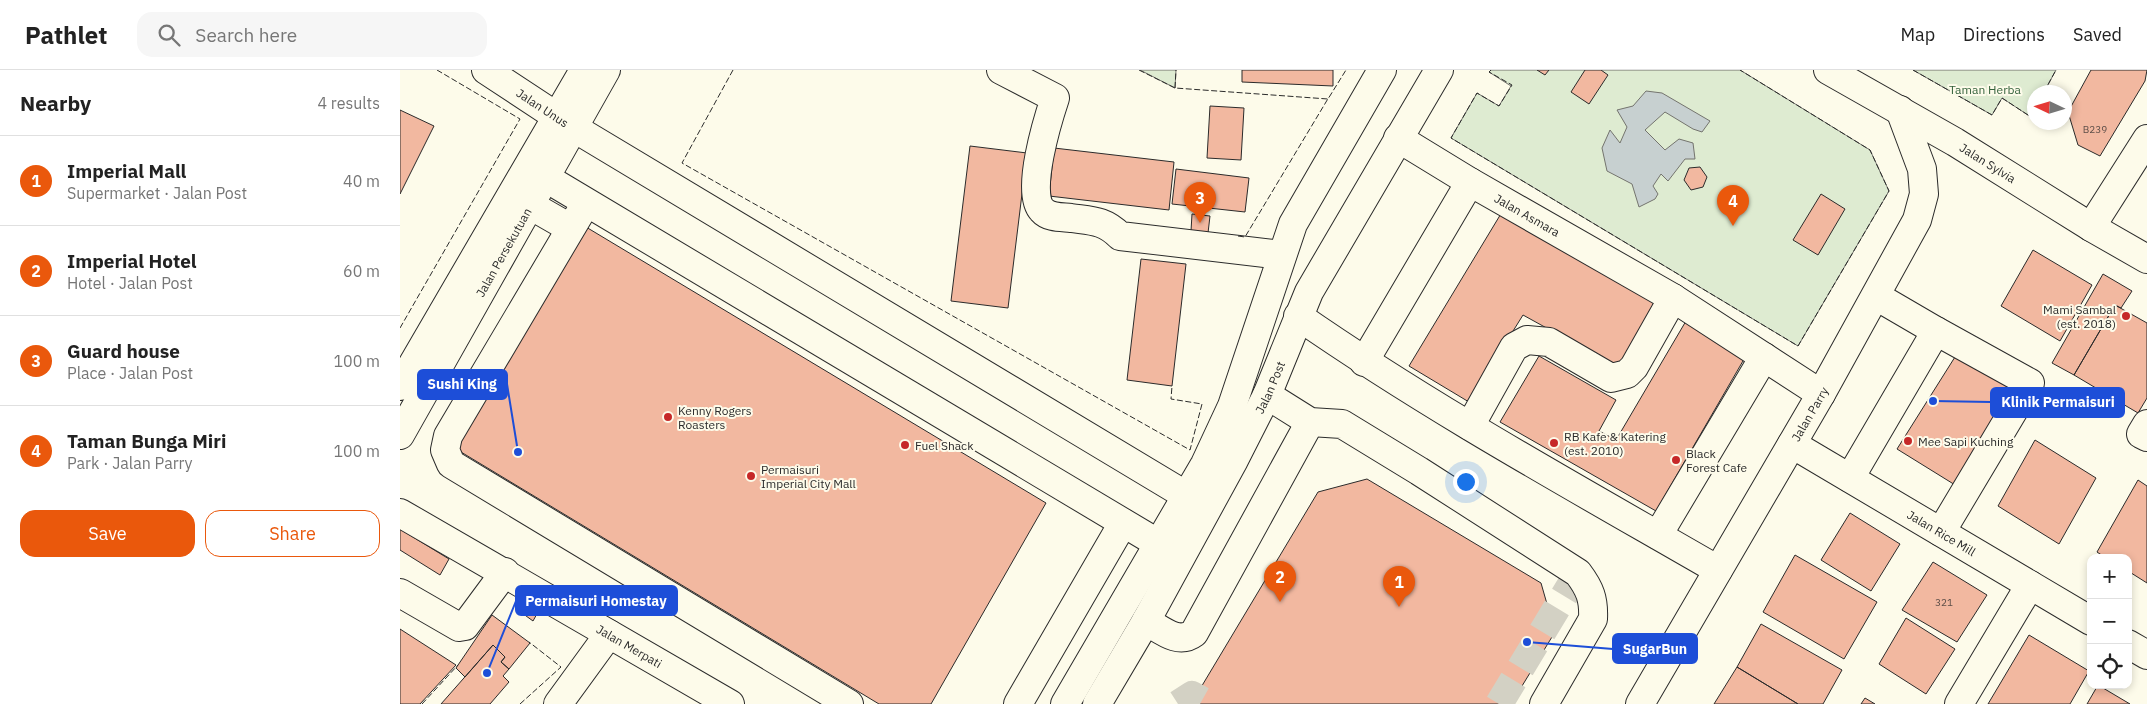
<!DOCTYPE html>
<meta charset="utf-8">
<style>
:root{--surface:#fff;--page:#f6f6f6;--text:#222;--muted:#767676;--line:#e0e0e0;--accent:#ea580c}
body{margin:0;font-family:"IBM Plex Sans",sans-serif;background:var(--page);color:var(--text)}
.controls{position:absolute;right:15px;bottom:15px;display:grid;overflow:hidden;border-radius:10px;box-shadow:0 2px 8px #0003}
.controls button{width:45px;height:45px;display:grid;place-items:center;padding:0;border:0;border-bottom:1px solid var(--line);background:var(--surface);color:var(--text);font:25px sans-serif}
.compass{position:absolute;left:1627px;top:15px;width:45px;height:45px;border-radius:50%;background:var(--surface);box-shadow:0 2px 8px #0003;rotate:274deg}
.you{position:absolute;left:1065px;top:411px;width:18px;height:18px;margin:-12px;border:4px solid #fff;border-radius:50%;background:#1a73e8;box-shadow:0 0 0 8px #1a73e833}
.badge{display:grid;place-items:center;width:32px;height:32px;border-radius:50%;background:var(--accent);color:#fff;font-size:16px;font-weight:700}
.pin{position:absolute;translate:-50% -41px;filter:drop-shadow(0 1px 2px #0008)}
.pin::after{content:'';position:absolute;top:26px;width:18px;height:15px;background:inherit;clip-path:polygon(0 0,100% 0,50% 100%)}
.list{margin:0;padding:0;list-style:none}
h2{display:flex;justify-content:space-between;align-items:center;height:65px;margin:0;padding:0 20px;font-size:21px}
h2 small{font-size:16px;font-weight:400;color:var(--muted)}
.list li{display:grid;grid-template-columns:32px 1fr auto;gap:15px;align-items:center;box-sizing:border-box;height:90px;padding:0 20px;border-top:1px solid var(--line)}
.list b{display:block;font-size:19px;white-space:nowrap}
.list p{margin:0;font-size:16px;white-space:nowrap;color:var(--muted)}
.list em{font-size:16px;font-style:normal;color:var(--muted)}
.actions{display:flex;gap:10px;padding:15px 20px}
.actions a{flex:1;padding:11px 0;border:1px solid var(--accent);border-radius:15px;text-align:center;font-size:18px;color:var(--accent)}
.actions .main{background:var(--accent);color:#fff}
.icon{flex:none;width:28px;height:28px;fill:none;stroke:currentColor;stroke-width:2;stroke-linecap:round;stroke-linejoin:round}
.map{position:relative;flex:none;width:1747px;height:634px;overflow:hidden}
header{display:flex;align-items:center;gap:30px;box-sizing:border-box;height:70px;padding:0 25px;background:var(--surface);border-bottom:1px solid var(--line)}
header strong{font-size:24px}
nav{display:flex;gap:28px;margin-inline-start:auto;font-size:18px}
.search{width:350px;height:45px;background:var(--page);display:flex;align-items:center;gap:12px;box-sizing:border-box;padding:0 18px;border-radius:15px;color:var(--muted);font-size:19px}
main{display:flex}
aside{flex:1;background:var(--surface)}
.map>svg:first-child{display:block}
.green{fill:#deebd1;stroke:#74746e}
.water{fill:#c7d0d0;stroke:#74746e}
.building{fill:#f2b8a0;stroke:#2b2b2b}
.lines{fill:none;stroke-linecap:round;stroke-linejoin:round}
.minor-tunnel{stroke:#d3d1c4;stroke-width:28;stroke-dasharray:28 14;stroke-linecap:butt}
.minor-casing{stroke:#2b2b2b;stroke-width:30}
.major-casing{stroke:#2b2b2b;stroke-width:30}
.minor{stroke:#fdfbea;stroke-width:28}
.major{stroke:#fdfbea;stroke-width:28}
.fence{stroke:#2b2b2b;stroke-width:1;stroke-dasharray:6 2.5;stroke-linecap:butt}
.poi-dot{fill:#c62828;stroke:#fdfbea;stroke-width:2}
.labels{text-anchor:middle;dominant-baseline:central;stroke-width:4;stroke-linejoin:round;paint-order:stroke}
.number-label{font-size:10px;fill:#5d4e48}
.park-label{font-size:12px;fill:#34623c;stroke:#fdfbea}
.street-label{font-size:12px;fill:#2b2b2b;stroke:#fdfbea}
.poi-label{font-size:12px;fill:#2b2b2b;stroke:#fdfbea;text-anchor:start}
.leader{fill:none;stroke:#1d4ed8;stroke-width:2}
.callout-dot{fill:#1d4ed8;stroke:#fdfbea;stroke-width:2}
.callout{fill:#1d4ed8;stroke:#1d4ed8;stroke-width:2}
.callout-label{font-size:14px;text-anchor:middle;font-weight:bold;fill:#fff}
</style>
<header>
<strong>Pathlet</strong>
<div class="search"><svg class="icon" aria-label="search" viewBox="0 0 24 24"><circle cx="10" cy="10" r="6"/><path d="M15 15l6 6"/></svg>Search here</div>
<nav><a>Map</a><a>Directions</a><a>Saved</a></nav>
</header>
<main>
<aside>
<h2>Nearby<small>4 results</small></h2>
<ul class="list">
<li><span class="badge">1</span><div><b>Imperial Mall</b><p>Supermarket · Jalan Post</p></div><em>40 m</em></li>
<li><span class="badge">2</span><div><b>Imperial Hotel</b><p>Hotel · Jalan Post</p></div><em>60 m</em></li>
<li><span class="badge">3</span><div><b>Guard house</b><p>Place · Jalan Post</p></div><em>100 m</em></li>
<li><span class="badge">4</span><div><b>Taman Bunga Miri</b><p>Park · Jalan Parry</p></div><em>100 m</em></li>
</ul>
<div class="actions"><a class="main">Save</a><a>Share</a></div>
</aside>
<div class="map">
<svg width="1747" height="634" viewBox="0 0 1747 634">
<rect width="100%" height="100%" fill="#fdfbea"/>
<path class="green" d="M 740,0 L 776,0 L 775,18 Z
M 1091,0 L 1340,0 L 1470,80 L 1489,121 L 1398,276 L 1051,68 L 1077,23 L 1099,36 L 1111,16 L 1089,2 Z
M 1513,0 L 1656,0 L 1644,22 L 1634,22 L 1634,39 L 1631,47 L 1602,28 L 1592,45 Z"/>
<path class="water" d="M 1246,21 L 1262,23 L 1310,51 L 1302,62 L 1293,59 L 1265,42 L 1245,60 L 1265,80 L 1279,69 L 1293,73 L 1295,89 L 1285,89 L 1268,111 L 1261,104 L 1253,116 L 1258,124 L 1255,129 L 1239,137 L 1232,114 L 1207,101 L 1202,78 L 1210,60 L 1220,73 L 1227,57 L 1217,40 L 1233,36 Z"/>
<path class="building" d="M 842,0 L 933,0 L 933,16 L 842,12 Z
M 1137,0 L 1149,0 L 1145,5 Z
M 1185,0 L 1201,0 L 1208,5 L 1189,34 L 1171,22 Z
M 1691,0 L 1747,0 L 1745,11 L 1700,86 L 1678,75 L 1668,42 Z
M 810,36 L 844,38 L 841,90 L 807,88 Z
M 0,40 L 34,56 L 0,124 Z
M 570,76 L 627,83 L 608,238 L 551,231 Z
M 654,78 L 774,92 L 769,140 L 649,126 Z
M 1300,97 L 1307,107 L 1303,117 L 1291,120 L 1284,110 L 1289,98 Z
M 776,99 L 849,108 L 845,142 L 772,134 Z
M 1421,124 L 1445,139 L 1418,185 L 1393,170 Z
M 1102,142 L 1255,231 L 1219,298 L 1123,245 L 1069,332 L 1009,296 Z
M 792,144 L 810,146 L 808,163 L 791,161 Z
M 186,157 L 646,433 L 531,634 L 479,634 L 56,379 Z
M 1633,180 L 1692,215 L 1660,271 L 1601,236 Z
M 741,189 L 786,194 L 772,316 L 727,310 Z
M 1703,204 L 1732,221 L 1721,238 L 1715,235 L 1674,305 L 1652,293 Z
M 1715,235 L 1747,253 L 1747,328 L 1738,343 L 1674,305 Z
M 1286,251 L 1347,284 L 1256,441 L 1100,352 L 1139,286 L 1216,330 L 1199,361 L 1216,370 Z
M 1560,279 L 1623,317 L 1560,418 L 1497,379 Z
M 1635,370 L 1696,408 L 1659,474 L 1598,436 Z
M 967,409 L 1141,513 L 1155,562 L 1111,634 L 791,634 L 918,422 Z
M 1738,410 L 1747,416 L 1747,513 L 1728,501 L 1728,488 L 1706,488 L 1697,482 Z
M 1450,443 L 1500,474 L 1471,521 L 1421,490 Z
M 0,459 L 49,489 L 40,505 L 0,480 Z
M 1395,485 L 1477,532 L 1444,589 L 1363,542 Z
M 1533,492 L 1587,525 L 1557,572 L 1502,540 Z
M 128,534 L 138,542 L 133,551 L 122,543 Z
M 92,545 L 130,573 L 109,599 L 101,592 L 105,587 L 93,575 L 65,607 L 56,598 Z
M 1506,548 L 1555,579 L 1526,624 L 1479,594 Z
M 1361,554 L 1442,600 L 1423,634 L 1398,634 L 1337,597 Z
M 0,559 L 56,595 L 20,634 L 0,634 Z
M 1629,565 L 1689,601 L 1670,634 L 1588,634 Z
M 93,575 L 105,587 L 101,592 L 109,599 L 103,606 L 109,612 L 90,634 L 41,634 Z
M 1337,597 L 1398,634 L 1314,634 Z
M 1698,615 L 1730,634 L 1687,634 Z
M 1465,628 L 1475,634 L 1461,634 Z"/>
<g class="lines">
<path class="minor-tunnel" d="M 778,634 L 792,625 L 808,634
M 1099,634 L 1178,503"/>
<defs>
<g id="minor">
<path id="s1" d="M 86,0 L 174,58 L 787,426"/>
<path d="M 601,0 L 655,28 C 648,49 625,123 642,140 C 649,148 661,147 671,148 C 692,151 704,150 720,166 L 882,185"/>
<path d="M 998,68 L 1070,112"/>
<path d="M 146,108 L 759,474"/>
<path d="M 186,133 L 48,366 L 45,380 L 51,394 L 449,634"/>
<path d="M 130,135 L 170,158"/>
<path d="M 1691,157 L 1747,69"/>
<path d="M 898,246 C 1032,339 1176,418 1318,500"/>
<path d="M 1536,261 L 1630,313 L 1541,462"/>
<path id="s2" d="M 964,292 L 1070,112 L 1273,228 L 1421,324"/>
<path d="M 0,316 L 184,0"/>
<path d="M 867,325 L 910,352 L 942,354 L 1019,401 L 1178,503 C 1190,519 1194,529 1193,549 L 1144,634"/>
<path d="M 1747,354 L 1741,364 L 1747,367"/>
<path d="M 1070,356 L 1114,277 L 1127,270 L 1149,272 L 1211,308 L 1227,304 L 1234,297 L 1273,228"/>
<path id="s3" d="M 0,365 L 206,0"/>
<path id="s4" d="M 1392,374 L 1691,551"/>
<path d="M 1450,408 L 1536,261 L 1476,226"/>
<path id="s5" d="M 0,443 L 330,634"/>
<path d="M 1258,465 L 1364,287"/>
<path d="M 0,523 L 59,557 L 65,556 L 105,502"/>
<path d="M 746,551 C 762,560 778,575 794,563 L 910,352"/>
<path d="M 1728,574 L 1747,585"/>
<path d="M 158,634 L 209,564"/>
<path d="M 618,634 L 723,453"/>
<path d="M 665,634 L 805,394 L 832,336 L 893,154 L 982,0"/>
<path id="s6" d="M 697,634 L 746,551 L 834,390 L 867,325 L 909,222 L 1039,0"/>
<path id="s7" d="M 1240,634 L 1421,324 L 1517,150 L 1524,124 L 1522,99 L 1500,40"/>
<path d="M 1559,634 L 1630,515"/>
</g>
<g id="major">
<path id="s8" d="M 1428,0 L 1555,72 L 1691,157 L 1747,189"/>
</g>
</defs>
<use href="#minor" class="minor-casing"/>
<use href="#major" class="major-casing"/>
<use href="#minor" class="minor"/>
<use href="#major" class="major"/>
<path class="fence" d="M 333,0 L 282,93 L 790,380 L 802,334 L 771,329 L 772,316
M 739,0 L 775,18 L 928,29 L 946,0
M 1091,0 L 1089,2 L 1112,15 L 1099,36 L 1077,23 L 1051,68 L 1398,276 L 1489,121 L 1470,80 L 1340,0
M 1513,0 L 1592,45 L 1602,28 L 1631,47 L 1634,39
M 775,18 L 776,0
M 1644,22 L 1656,0
M 838,166 L 845,167 L 929,27
M 0,258 L 120,49 L 37,0
M 22,634 L 58,595
M 120,634 L 161,597 L 129,572"/>
</g>
<g class="poi-dot">
<circle cx="1726" cy="246" r="5"/>
<circle cx="268" cy="347" r="5"/>
<circle cx="1508" cy="371" r="5"/>
<circle cx="1154" cy="373" r="5"/>
<circle cx="505" cy="375" r="5"/>
<circle cx="1276" cy="390" r="5"/>
<circle cx="351" cy="406" r="5"/>
</g>
<g class="labels">
<g class="number-label">
<text x="1695" y="59">B239</text>
<text x="1544" y="532">321</text>
</g>
<g class="park-label">
<text x="1585" y="19">Taman Herba</text>
</g>
<g class="street-label">
<text stroke="none"><textPath href="#s1" startOffset="68">Jalan Unus</textPath></text>
<text stroke="none"><textPath href="#s8" startOffset="185">Jalan Sylvia</textPath></text>
<text stroke="none"><textPath href="#s2" startOffset="275">Jalan Asmara</textPath></text>
<text stroke="none"><textPath href="#s3" startOffset="210">Jalan Persekutuan</textPath></text>
<text stroke="none"><textPath href="#s6" startOffset="361">Jalan Post</textPath></text>
<text stroke="none"><textPath href="#s7" startOffset="336">Jalan Parry</textPath></text>
<text stroke="none"><textPath href="#s4" startOffset="174">Jalan Rice Mill</textPath></text>
<text stroke="none"><textPath href="#s5" startOffset="265">Jalan Merpati</textPath></text>
</g>
<g class="poi-label">
<text x="1716" y="239" text-anchor="end">Mami Sambal<tspan x="1716" dy="14">(est. 2018)</tspan></text>
<text x="278" y="340">Kenny Rogers<tspan x="278" dy="14">Roasters</tspan></text>
<text x="1164" y="366">RB Kafe &amp; Katering<tspan x="1164" dy="14">(est. 2010)</tspan></text>
<text x="1518" y="371">Mee Sapi Kuching</text>
<text x="515" y="375">Fuel Shack</text>
<text x="1286" y="383">Black<tspan x="1286" dy="14">Forest Cafe</tspan></text>
<text x="361" y="399">Permaisuri<tspan x="361" dy="14">Imperial City Mall</tspan></text>
</g>
</g>
<path class="leader" d="M118 382L107 314M1533 331L1591 332M87 603L116 531M1127 572L1213 579"/>
<g class="callout-dot">
<circle cx="118" cy="382" r="5"/>
<circle cx="1533" cy="331" r="5"/>
<circle cx="87" cy="603" r="5"/>
<circle cx="1127" cy="572" r="5"/>
</g>
<g class="callout">
<rect x="18" y="300" width="89" height="29" rx="5"/>
<rect x="1591" y="318" width="133" height="29" rx="5"/>
<rect x="116" y="516" width="161" height="29" rx="5"/>
<rect x="1213" y="564" width="84" height="29" rx="5"/>
</g>
<g class="callout-label">
<text x="62" y="319">Sushi King</text>
<text x="1658" y="337">Klinik Permaisuri</text>
<text x="196" y="536">Permaisuri Homestay</text>
<text x="1255" y="584">SugarBun</text>
</g>
</svg>
<div class="controls">
<button>+</button>
<button>−</button>
<button><svg class="icon" aria-label="locate" viewBox="0 0 24 24"><circle cx="12" cy="12" r="6"/><path d="M12 2v4M12 18v4M2 12h4M18 12h4"/></svg></button>
</div>
<svg class="compass" viewBox="-18 -18 36 36"><path d="M0-13l5 13h-10z" fill="#e53935"/><path d="M0 13l5-13h-10z" fill="#767676"/></svg>
<div class="you"></div>
<div class="pin badge" style="left:999px;top:537px">1</div>
<div class="pin badge" style="left:880px;top:532px">2</div>
<div class="pin badge" style="left:800px;top:153px">3</div>
<div class="pin badge" style="left:1333px;top:156px">4</div>
</div>
</main>
